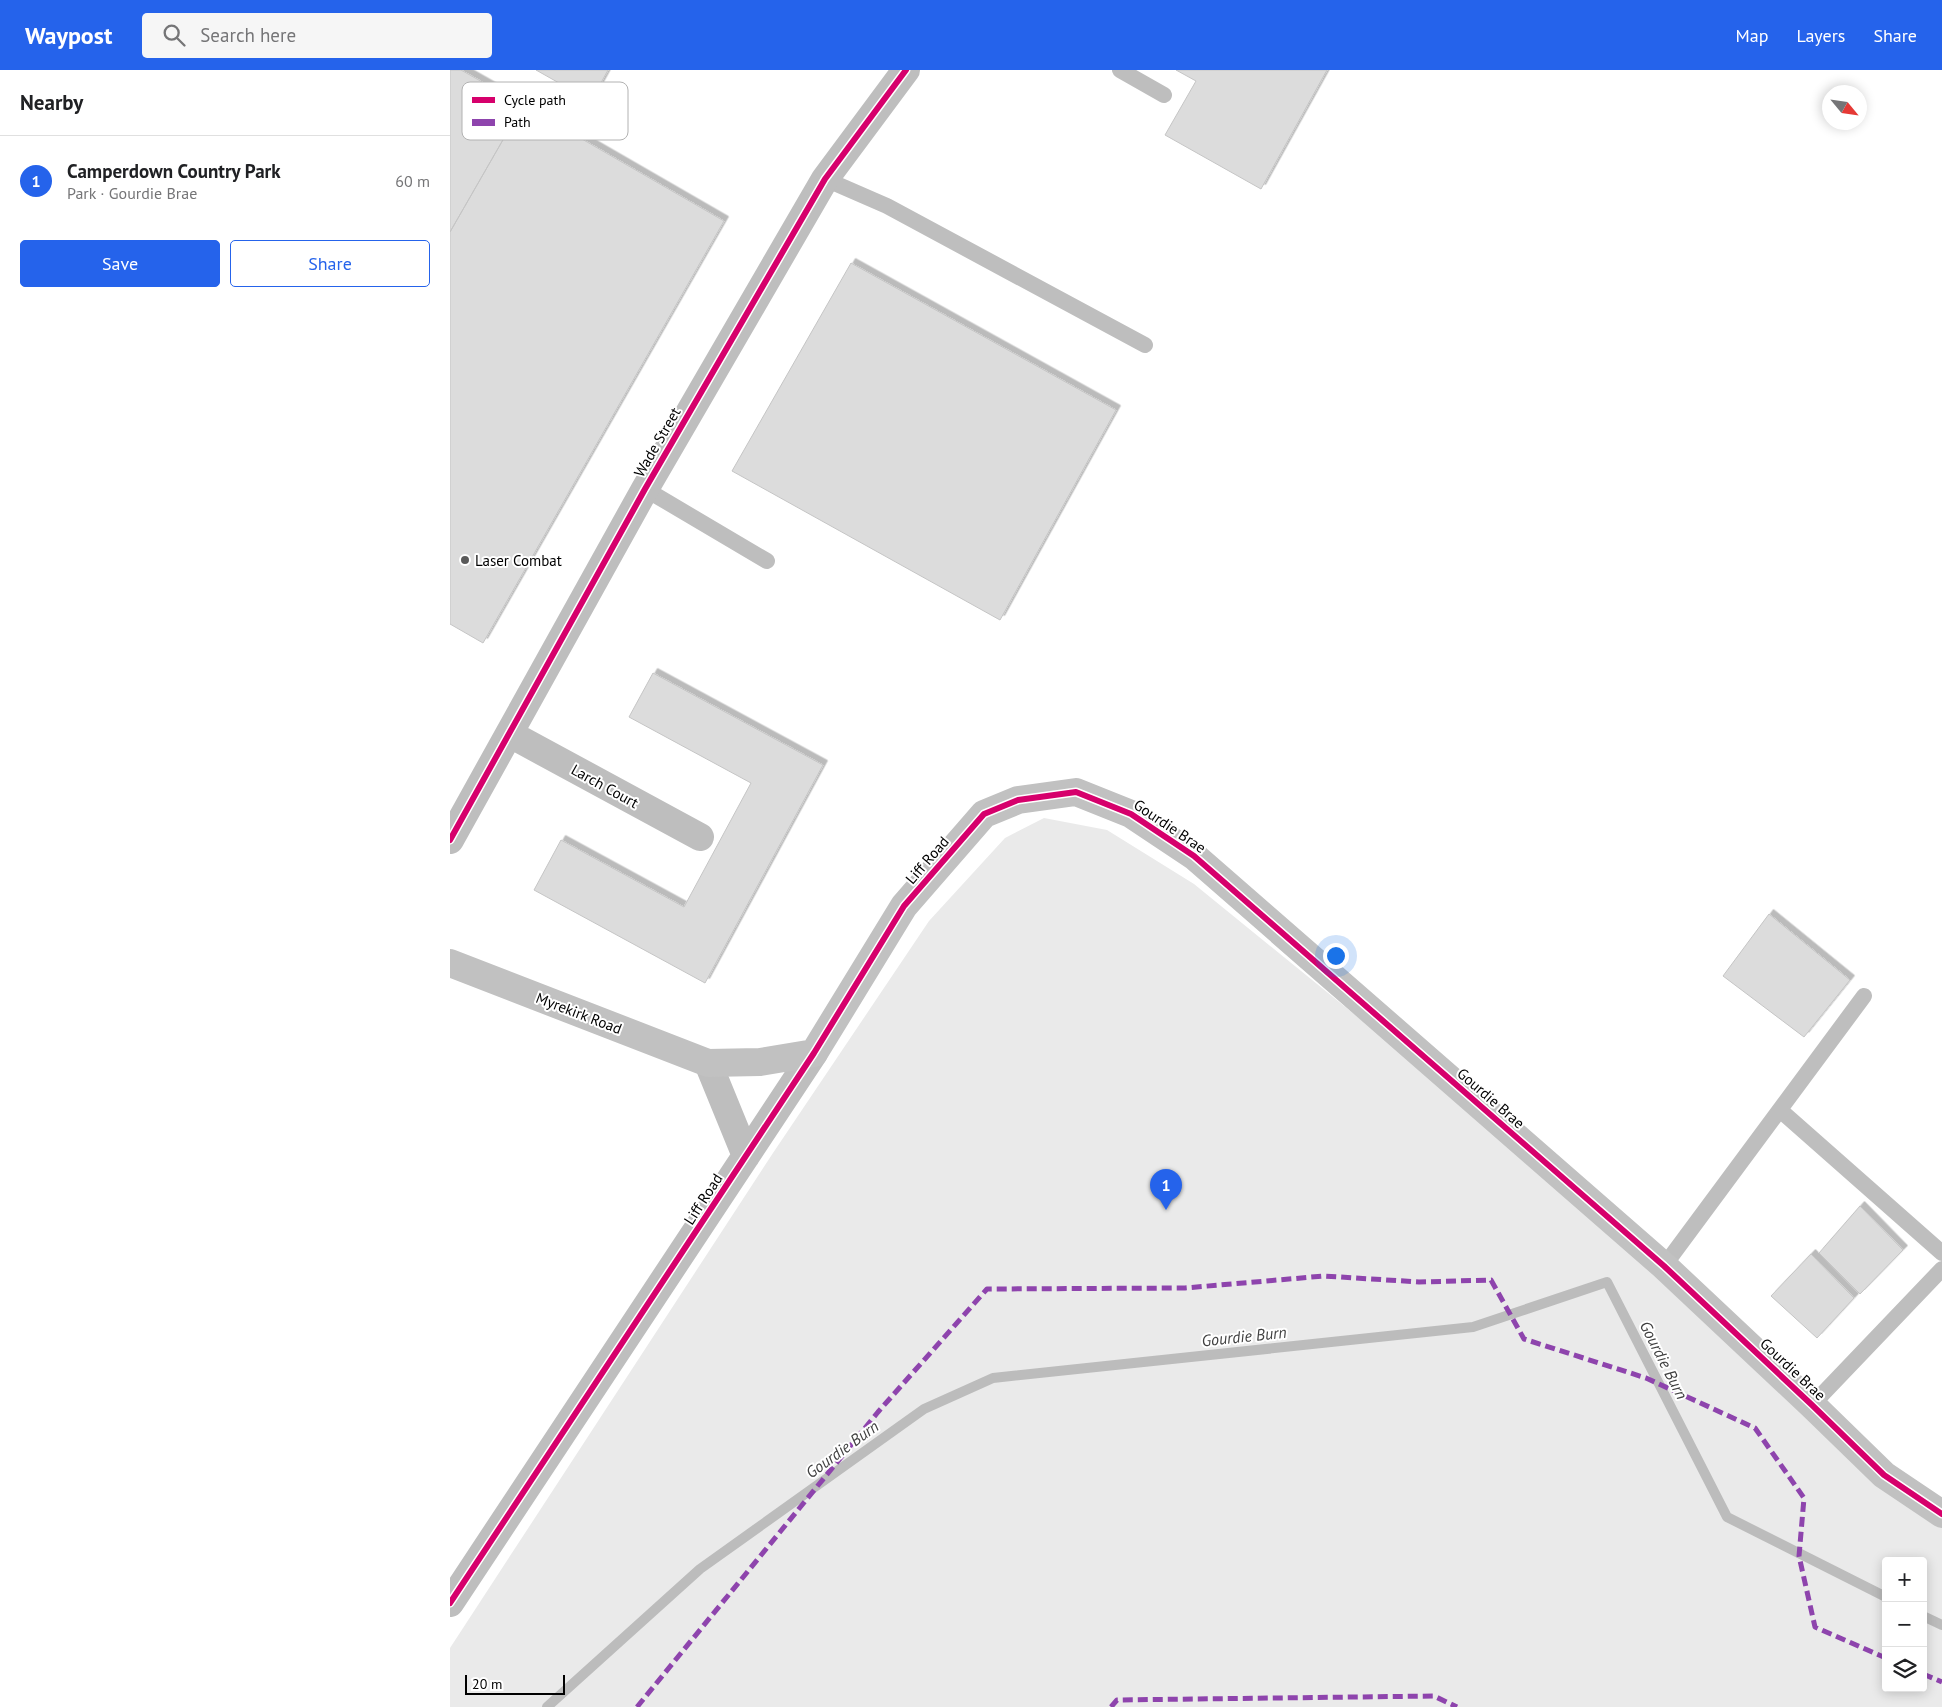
<!DOCTYPE html>
<meta charset="utf-8">
<style>
:root{--surface:#fff;--page:#f6f6f6;--text:#202124;--muted:#757577;--line:#e0e0e0;--accent:#2563eb}
body{margin:0;font-family:"PT Sans",sans-serif;background:var(--page);color:var(--text)}
.controls{position:absolute;right:15px;bottom:15px;display:grid;overflow:hidden;border-radius:5px;box-shadow:0 2px 12px #0003}
.controls button{width:45px;height:45px;display:grid;place-items:center;padding:0;border:0;border-bottom:1px solid var(--line);background:var(--surface);color:var(--text);font:25px sans-serif}
.compass{position:absolute;left:1372px;top:15px;width:45px;height:45px;border-radius:50%;background:var(--surface);box-shadow:0 2px 12px #0003;rotate:119deg}
.scale{position:absolute;left:15px;bottom:12px;width:100px;box-sizing:border-box;padding-left:5px;border:2px solid #000;border-top:0;font-size:14px;line-height:18px;white-space:nowrap;color:#000;-webkit-text-stroke:4px #fff;paint-order:stroke}
.you{position:absolute;left:885px;top:885px;width:18px;height:18px;margin:-12px;border:4px solid #fff;border-radius:50%;background:#1a73e8;box-shadow:0 0 0 8px #1a73e833}
.badge{display:grid;place-items:center;width:32px;height:32px;border-radius:50%;background:var(--accent);color:#fff;font-size:16px;font-weight:700}
.pin{position:absolute;translate:-50% -41px;filter:drop-shadow(0 1px 2px #0008)}
.pin::after{content:'';position:absolute;top:26px;width:18px;height:15px;background:inherit;clip-path:polygon(0 0,100% 0,50% 100%)}
.list{margin:0;padding:0;list-style:none}
h2{display:flex;justify-content:space-between;align-items:center;height:65px;margin:0;padding:0 20px;font-size:21px}
h2 small{font-size:16px;font-weight:400;color:var(--muted)}
.list li{display:grid;grid-template-columns:32px 1fr auto;gap:15px;align-items:center;box-sizing:border-box;height:90px;padding:0 20px;border-top:1px solid var(--line)}
.list b{display:block;font-size:19px;white-space:nowrap}
.list p{margin:0;font-size:16px;white-space:nowrap;color:var(--muted)}
.list em{font-size:16px;font-style:normal;color:var(--muted)}
.actions{display:flex;gap:10px;padding:15px 20px}
.actions a{flex:1;padding:11px 0;border:1px solid var(--accent);border-radius:5px;text-align:center;font-size:18px;color:var(--accent)}
.actions .main{background:var(--accent);color:#fff}
.icon{flex:none;width:28px;height:28px;fill:none;stroke:currentColor;stroke-width:2;stroke-linecap:round;stroke-linejoin:round}
.map{position:relative;flex:none;width:1492px;height:1637px;overflow:hidden}
header{display:flex;align-items:center;gap:30px;box-sizing:border-box;height:70px;padding:0 25px;background:var(--accent);color:#fff}
header strong{font-size:24px}
nav{display:flex;gap:28px;margin-inline-start:auto;font-size:18px}
.search{width:350px;height:45px;background:var(--page);display:flex;align-items:center;gap:12px;box-sizing:border-box;padding:0 18px;border-radius:5px;color:var(--muted);font-size:19px}
main{display:flex}
aside{flex:1;background:var(--surface)}
.map>svg:first-child{display:block}
.green{fill:#eaeaea;fill-rule:evenodd}
.lines{fill:none;stroke-linecap:round;stroke-linejoin:round}
.stream{stroke:#bcbcbc;stroke-width:10}
.building{fill:#dcdcdc;stroke:#c5c5c5;filter:url(#shadow)}
.lane{stroke:#bebebe;stroke-width:16}
.street{stroke:#bebebe;stroke-width:28}
.secondary{stroke:#c1c1c1;stroke-width:28}
.quiet{stroke:#8e44ad;stroke-width:5;stroke-dasharray:10 5;stroke-linecap:butt}
.cycleway-casing{stroke:#fff;stroke-width:9}
.cycleway{stroke:#d6006c;stroke-width:6}
.poi-dot{fill:#595959;stroke:#fff;stroke-width:2}
.labels{text-anchor:middle;dominant-baseline:central;stroke-width:4;stroke-linejoin:round;paint-order:stroke}
.street-label{font-size:15px;fill:#000;stroke:#fff}
.poi-label{font-size:15px;fill:#000;stroke:#fff;text-anchor:start}
.water-label{font-size:16px;font-style:italic;fill:#404040;stroke:#fff}
.key{fill:#fff;stroke:#b2b2b2;stroke-width:1}
.key-label{font-size:14px;fill:#000}
</style>
<header>
<strong>Waypost</strong>
<div class="search"><svg class="icon" aria-label="search" viewBox="0 0 24 24"><circle cx="10" cy="10" r="6"/><path d="M15 15l6 6"/></svg>Search here</div>
<nav><a>Map</a><a>Layers</a><a>Share</a></nav>
</header>
<main>
<aside>
<h2>Nearby<small></small></h2>
<ul class="list">
<li><span class="badge">1</span><div><b>Camperdown Country Park</b><p>Park · Gourdie Brae</p></div><em>60 m</em></li>
</ul>
<div class="actions"><a class="main">Save</a><a>Share</a></div>
</aside>
<div class="map">
<svg width="1492" height="1637" viewBox="0 0 1492 1637">
<defs>
<filter id="shadow"><feDropShadow dx="4.5" dy="-4.5" stdDeviation="0" flood-color="#0004"/></filter>
</defs>
<rect width="100%" height="100%" fill="#fff"/>
<path class="green" d="M 594,748 L 657,760 L 744,814 L 1214,1196 L 1492,1444 L 1492,1637 L 0,1637 L 0,1578 L 323,1083 L 479,851 L 555,768 ZM 1436,1491 L 1473,1491 L 1473,1618 L 1436,1618 Z"/>
<g class="lines">
<path class="stream" d="M 1473,1546 L 1492,1555
M 97,1637 L 250,1499 L 474,1339 L 543,1308 L 1023,1257 L 1157,1212 L 1277,1447 L 1436,1527"/>
</g>
<path class="building" d="M 0,0 L 11,0 L 73,35 L 0,162 Z
M 86,0 L 158,0 L 141,31 Z
M 726,0 L 877,0 L 811,119 L 715,65 L 746,11 Z
M 73,35 L 274,151 L 33,573 L 0,554 L 0,162 Z
M 401,193 L 666,340 L 550,550 L 282,401 Z
M 203,603 L 373,695 L 255,913 L 84,820 L 111,770 L 234,837 L 301,713 L 179,647 Z
M 1319,844 L 1400,910 L 1354,967 L 1273,906 Z
M 1410,1136 L 1453,1180 L 1410,1224 L 1369,1183 Z
M 1361,1184 L 1404,1228 L 1367,1268 L 1321,1226 Z"/>
<g class="lines">
<path class="lane" d="M 670,0 L 714,25
M 375,109 L 437,136 L 695,275
M 195,419 L 317,491
M 1330,1040 L 1492,1183
M 1214,1196 L 1414,926
M 1362,1335 L 1492,1199"/>
<path class="street" d="M 60,664 L 250,767
M 0,770 L 195,419 L 375,109 L 456,0
M 258,993 L 296,1086
M 0,1533 L 364,983"/>
<path class="secondary" d="M 0,893 L 258,993 L 310,992 L 364,983 L 454,836 L 534,744 L 568,730 L 626,722 L 681,744 L 744,786 L 1214,1196 L 1362,1335 L 1434,1405 L 1492,1444"/>
<path class="quiet" d="M 1473,1604 L 1492,1612
M 187,1637 L 428,1342 L 537,1219 L 735,1218 L 874,1206 L 969,1212 L 1041,1210 L 1074,1269 L 1196,1308 L 1305,1358 L 1354,1428 L 1349,1486 L 1365,1557 L 1436,1588
M 661,1637 L 667,1630 L 984,1626 L 1007,1637"/>
<defs>
<path id="cycleway" d="M 0,770 L 195,419 L 375,109 L 456,0
M 0,1533 L 364,983 L 454,836 L 534,744 L 568,730 L 626,722 L 681,744 L 744,786 L 1214,1196 L 1362,1335 L 1434,1405 L 1492,1444"/>
</defs>
<use href="#cycleway" class="cycleway-casing"/>
<use href="#cycleway" class="cycleway"/>
</g>
<circle class="poi-dot" cx="15" cy="490" r="5"/>
<g class="labels">
<g class="street-label">
<text transform="translate(207 372) rotate(-60)">Wade Street</text>
<text transform="translate(155 716) rotate(29)">Larch Court</text>
<text transform="translate(720 756) rotate(34)">Gourdie Brae</text>
<text transform="translate(477 790) rotate(-49)">Liff Road</text>
<text transform="translate(129 943) rotate(21)">Myrekirk Road</text>
<text transform="translate(1041 1028) rotate(41)">Gourdie Brae</text>
<text transform="translate(253 1129) rotate(-57)">Liff Road</text>
<text transform="translate(1343 1299) rotate(43)">Gourdie Brae</text>
</g>
<g class="poi-label">
<text x="25" y="490">Laser Combat</text>
</g>
<g class="water-label">
<text transform="translate(794 1266) rotate(-6)">Gourdie Burn</text>
<text transform="translate(1214 1290) rotate(63)">Gourdie Burn</text>
<text transform="translate(392 1379) rotate(-36)">Gourdie Burn</text>
</g>
</g>
<rect x="12" y="12" width="166" height="58" rx="8" class="key"/>
<rect x="22" y="27" width="23" height="6" fill="#d6006c"/>
<rect x="22" y="49" width="23" height="7" fill="#8e44ad"/>
<g class="key-label">
<text x="54" y="35">Cycle path</text>
<text x="54" y="57">Path</text>
</g>
</svg>
<div class="controls">
<button>+</button>
<button>−</button>
<button><svg class="icon" aria-label="layers" viewBox="0 0 24 24"><path d="M12 4l9 5-9 5-9-5zM3 14l9 5 9-5"/></svg></button>
</div>
<svg class="compass" viewBox="-18 -18 36 36"><path d="M0-13l5 13h-10z" fill="#e53935"/><path d="M0 13l5-13h-10z" fill="#757577"/></svg>
<div class="scale">20 m</div>
<div class="you"></div>
<div class="pin badge" style="left:716px;top:1140px">1</div>
</div>
</main>
